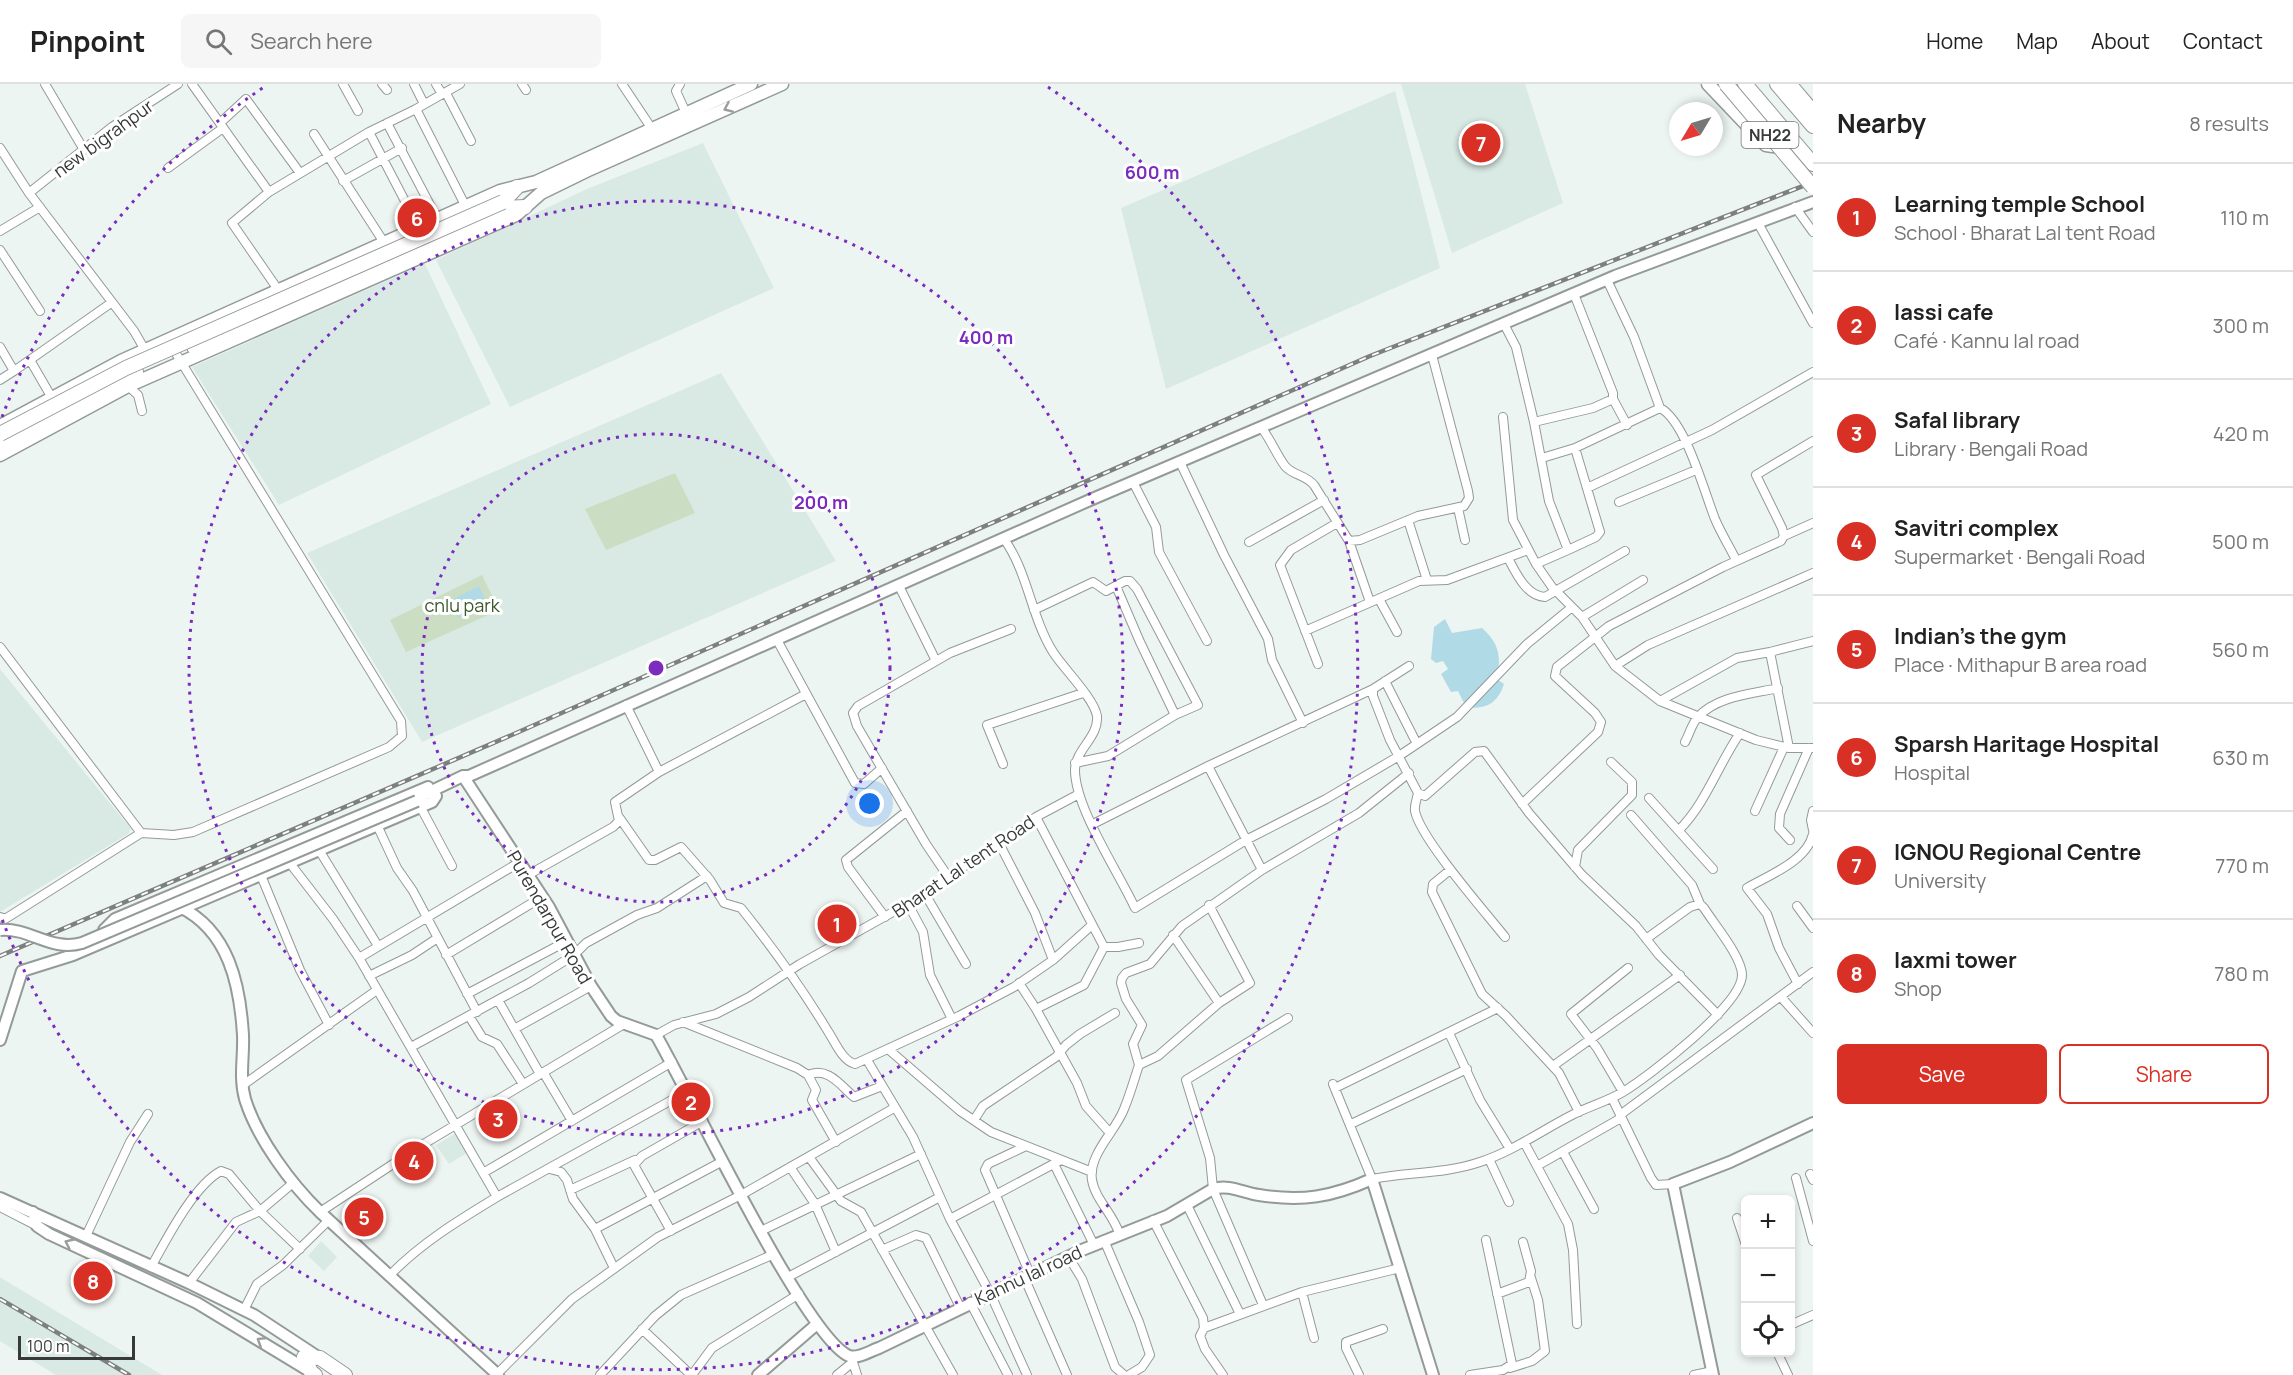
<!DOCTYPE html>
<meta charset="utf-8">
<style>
:root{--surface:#fff;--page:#f6f6f6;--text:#222;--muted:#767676;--line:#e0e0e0;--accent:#d93025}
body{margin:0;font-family:Manrope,sans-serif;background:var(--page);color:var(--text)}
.controls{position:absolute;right:18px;bottom:18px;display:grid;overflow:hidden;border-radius:9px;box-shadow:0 3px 9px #0003}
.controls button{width:54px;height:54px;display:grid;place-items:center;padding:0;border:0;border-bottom:2px solid var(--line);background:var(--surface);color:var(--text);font:30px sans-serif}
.compass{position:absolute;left:1669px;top:18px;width:54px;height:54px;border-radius:50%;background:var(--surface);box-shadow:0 3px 9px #0003;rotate:232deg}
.scale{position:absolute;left:18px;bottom:15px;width:117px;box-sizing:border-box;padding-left:6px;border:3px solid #373a39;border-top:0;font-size:16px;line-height:21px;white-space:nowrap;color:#373a39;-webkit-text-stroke:4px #fff;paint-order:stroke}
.you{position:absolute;left:870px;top:720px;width:21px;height:21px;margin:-15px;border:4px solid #fff;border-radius:50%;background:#1a73e8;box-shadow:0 0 0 9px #1a73e833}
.badge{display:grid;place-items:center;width:39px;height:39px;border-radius:50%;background:var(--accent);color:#fff;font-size:20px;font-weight:700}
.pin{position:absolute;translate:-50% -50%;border:3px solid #fff;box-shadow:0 2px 6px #0006}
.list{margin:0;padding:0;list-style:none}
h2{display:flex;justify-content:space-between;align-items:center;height:78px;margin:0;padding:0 24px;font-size:26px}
h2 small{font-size:20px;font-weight:400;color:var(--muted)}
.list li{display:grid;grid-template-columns:39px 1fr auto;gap:18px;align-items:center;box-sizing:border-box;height:108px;padding:0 24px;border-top:2px solid var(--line)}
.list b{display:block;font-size:22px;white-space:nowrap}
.list p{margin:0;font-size:20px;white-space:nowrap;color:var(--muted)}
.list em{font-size:20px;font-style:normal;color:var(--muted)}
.actions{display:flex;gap:12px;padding:18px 24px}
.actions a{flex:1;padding:14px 0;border:2px solid var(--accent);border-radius:9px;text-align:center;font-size:21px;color:var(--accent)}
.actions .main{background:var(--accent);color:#fff}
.icon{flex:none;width:33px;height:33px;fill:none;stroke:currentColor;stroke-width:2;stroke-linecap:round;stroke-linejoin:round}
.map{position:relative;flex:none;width:1813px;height:1291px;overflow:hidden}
header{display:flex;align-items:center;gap:36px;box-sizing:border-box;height:84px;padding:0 30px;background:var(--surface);border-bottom:2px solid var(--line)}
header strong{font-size:28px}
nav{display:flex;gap:33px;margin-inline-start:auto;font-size:21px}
.search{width:420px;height:54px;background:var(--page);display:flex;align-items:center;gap:15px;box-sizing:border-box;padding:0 21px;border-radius:9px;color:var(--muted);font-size:22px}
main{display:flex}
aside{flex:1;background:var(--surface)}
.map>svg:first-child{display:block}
.built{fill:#d9e9e4}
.green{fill:#cbdec3}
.water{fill:#b0dae6}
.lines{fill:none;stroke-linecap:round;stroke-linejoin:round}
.street-casing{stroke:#939a98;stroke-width:10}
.secondary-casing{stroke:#939a98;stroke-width:14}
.primary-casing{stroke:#939a98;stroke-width:15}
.highway-casing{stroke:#939a98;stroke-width:16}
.street{stroke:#fff;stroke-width:8}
.secondary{stroke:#fff;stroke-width:10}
.primary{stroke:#fff;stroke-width:12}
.highway{stroke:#fff;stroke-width:14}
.rail-casing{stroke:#7c807f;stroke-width:4.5}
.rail{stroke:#fff;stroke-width:2;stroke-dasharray:7;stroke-linecap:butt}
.secondary-bridge-casing{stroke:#939a98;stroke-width:14;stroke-linecap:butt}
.highway-bridge-casing{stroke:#939a98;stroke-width:16;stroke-linecap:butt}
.secondary-bridge{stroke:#fff;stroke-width:10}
.highway-bridge{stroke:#fff;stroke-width:14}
.oneway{stroke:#9b9c9c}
.ring{fill:none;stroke:#7b2cbf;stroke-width:3;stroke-dasharray:3 6}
.labels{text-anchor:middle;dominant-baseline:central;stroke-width:6;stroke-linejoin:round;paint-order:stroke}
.shield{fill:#fff;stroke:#737574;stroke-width:1.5}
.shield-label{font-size:16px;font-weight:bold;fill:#373a39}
.street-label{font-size:18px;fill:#373a39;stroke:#fff}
.park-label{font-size:18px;fill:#3a572b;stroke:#fff}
.centre{fill:#7b2cbf;stroke:#fff;stroke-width:3}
.ring-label{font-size:18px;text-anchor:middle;font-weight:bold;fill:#7b2cbf;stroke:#fff;stroke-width:6;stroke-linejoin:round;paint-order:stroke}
</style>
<header>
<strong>Pinpoint</strong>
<div class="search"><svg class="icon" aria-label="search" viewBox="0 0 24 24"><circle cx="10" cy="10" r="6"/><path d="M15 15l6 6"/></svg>Search here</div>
<nav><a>Home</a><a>Map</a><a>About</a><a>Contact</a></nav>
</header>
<main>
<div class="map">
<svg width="1813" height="1291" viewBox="0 0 1813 1291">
<rect width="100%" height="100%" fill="#edf5f3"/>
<path class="built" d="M 1401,0 L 1525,0 L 1563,119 L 1452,169 Z
M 1395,7 L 1440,184 L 1166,305 L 1121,124 Z
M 703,59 L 774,204 L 510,323 L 436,176 L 587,105 Z
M 425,180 L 491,320 L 279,421 L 192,283 Z
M 721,289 L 836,477 L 422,658 L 307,469 Z
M 0,585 L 131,745 L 128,750 L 0,828 Z
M 458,1048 L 470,1067 L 449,1080 L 436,1061 Z
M 321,1157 L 337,1173 L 324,1187 L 308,1172 Z
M 0,1193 L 8,1198 L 162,1291 L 56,1291 L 0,1257 Z"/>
<path class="green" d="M 675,389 L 695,429 L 606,466 L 585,425 Z
M 482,491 L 499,526 L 406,568 L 390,536 Z"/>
<path class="water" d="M 479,502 L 486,517 L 458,534 L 449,517 Z
M 1445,535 L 1452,549 L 1482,544 C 1500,560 1501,573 1497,595 L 1504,600 C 1498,619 1486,626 1466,623 L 1458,607 L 1451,608 L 1441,590 L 1448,585 L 1443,577 L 1436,579 L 1431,575 L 1434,543 Z"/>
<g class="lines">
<defs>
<path id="street" d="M 45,0 L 84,66
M 192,0 L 269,108 L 232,139 L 279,207
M 343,0 L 358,27
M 382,0 L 387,6
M 414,0 L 424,20
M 436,0 L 442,10
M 522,0 L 526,6
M 622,0 L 654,48
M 680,0 L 676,7 L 686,29
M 446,9 L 471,57
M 416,25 L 460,0
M 220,39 L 246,15 L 300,89
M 387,39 L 438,136
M 369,48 L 419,144
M 314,50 L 385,160
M 0,64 L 29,109 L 134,247 L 145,266
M 168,84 L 223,44
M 343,97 L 402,64
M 269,108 L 369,48 L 416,25 L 466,123
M 29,109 L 112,43 L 178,0
M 1795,123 L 1813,148
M 1758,139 L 1813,239
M 0,147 L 40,123
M 0,166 L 40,227
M 1574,210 L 1613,309 L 1613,315 L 1593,324 L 1534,338 L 1549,417 L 1568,466 L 1536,480 L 1552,503 L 1582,533
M 1504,240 L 1516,263 L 1534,338
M 0,263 L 14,287 L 0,296
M 30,276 L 52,314
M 14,287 L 111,219
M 128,302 L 138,311 L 142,327
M 1613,315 L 1627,341
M 1660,324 C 1685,336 1704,407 1715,435 C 1721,449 1729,462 1736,476
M 1503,333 L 1513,436 L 1536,480
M 1261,343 C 1271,356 1276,370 1285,382 C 1292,391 1306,391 1314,401 L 1349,457 L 1360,456 L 1418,432 L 1464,422 L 1469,414 L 1468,407 L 1432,271
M 1542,374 L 1575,364 L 1660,324 L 1634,253 L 1607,196
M 1180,378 L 1224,471 L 1268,555 L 1272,576 L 1303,639
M 1133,398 L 1156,443 L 1159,468 L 1207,557
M 1587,404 L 1712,346 L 1813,288
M 1619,418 L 1696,386
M 1458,424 L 1465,456
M 1408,436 L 1427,496
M 1784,452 L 1813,439
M 1004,455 C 1028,488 1031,533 1053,568 C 1063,584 1094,614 1097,632 C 1099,653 1075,666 1075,686 C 1075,724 1118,787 1135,824 L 1246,756 L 1326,715 L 1399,672 L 1457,633 L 1527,560 L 1572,523
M 1349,457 L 1370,518
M 1249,458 L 1324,416
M 1568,466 L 1596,453 L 1600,448 L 1575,364
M 1508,474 C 1516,489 1526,512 1545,513 L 1625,467
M 1643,496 L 1582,533 L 1615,582 L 1660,617 L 1756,656 L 1789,664 L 1813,664
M 899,502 L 936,577
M 1116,502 L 1140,558 L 1175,631
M 1379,515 L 1397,548
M 1034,526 L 1093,498 L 1106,507 L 1125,497 L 1130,497 L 1137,505 L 1198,621 L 1175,631 L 1108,672 L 1075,679
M 1305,547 L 1419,497 L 1447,496 L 1528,466
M 777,556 L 855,699 L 864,700 L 882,684
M 0,563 L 141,749
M 1318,580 L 1280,481 L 1291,466 L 1337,439
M 1409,582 L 1373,605 L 1373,612 L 1390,656 L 1418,709 L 1425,712 L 1475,668 L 1484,667 L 1529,729 L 1582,791 L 1636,842 L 1659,871 L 1718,931
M 1615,582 L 1648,561 L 1813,489
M 1385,597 L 1417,660
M 1660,617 L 1737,574 L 1770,568
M 626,621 L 659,688
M 1685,658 C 1689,651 1692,639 1698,633 C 1717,612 1752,610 1778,604
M 1789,664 L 1770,568 L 1813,557
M 1003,680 L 987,641 L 1083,609
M 1208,682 L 1373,605
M 1418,709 C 1417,715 1414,721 1415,727 C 1420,754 1486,829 1505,853
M 1649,714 L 1713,785
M 1522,720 L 1598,648 L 1601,638 L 1595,629 L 1555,592 L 1557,583 L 1609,542 L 1723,483 L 1781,457 L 1784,452 L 1782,444 L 1756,391 L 1813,357
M 420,722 L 452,782
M 1755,727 L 1784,663
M 1813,727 L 1811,736 L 1813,746
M 1631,731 L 1692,801 L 1700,820
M 619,733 L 649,776 L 655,776 L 681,763 L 710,796 L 724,819 L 741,824 C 773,864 803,906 829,949 C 836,960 843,977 855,980 L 959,932 L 1014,903 L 1053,876 L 1092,841
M 1036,733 L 1104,863 L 1118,863 L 1139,859
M 1093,740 L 1208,682 L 1262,786 L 1182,842 L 1150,880 L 1126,889 L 1122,894 L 1121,899 L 1126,915 L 1142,941 L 1133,960 L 1139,981
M 377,741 L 397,784 L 413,807 L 477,928
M 1679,746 C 1706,719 1718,681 1740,649
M 1790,756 L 1779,744 L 1780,730 L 1809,664
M 998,757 L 1035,829 L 1053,876
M 319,766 L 378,862
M 289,778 L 333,835 L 359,874 L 497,1113 C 459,1136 421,1159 389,1192
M 1575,783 L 1578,766 L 1632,711 L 1632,698 L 1611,678
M 1262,786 L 1359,729 L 1409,689
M 1450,786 L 1433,800 L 1432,808 L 1482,910 L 1506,932 L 1559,989 L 1579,1028
M 260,789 L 300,886 L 329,941
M 528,791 L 613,743 L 619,737 L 615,718 L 659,688 L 806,610
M 949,794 L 926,760 L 857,642 L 853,629 L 858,622 L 950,569 L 1011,545
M 925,810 L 966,880
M 908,820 L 923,848 L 930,891 L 952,935
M 1797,822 L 1813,844
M 0,833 L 5,835 L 141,749 L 174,751 L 193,748 L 389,663 L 402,652 L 401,637 L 172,263
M 885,833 L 848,783 L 846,776 L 907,727
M 1173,851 L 1219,919
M 1104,863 L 1084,901 L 1036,925 L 1077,999 L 1086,1022 L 1110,1049
M 446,871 L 542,813
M 359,874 L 520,778
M 369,892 L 412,871 L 436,855
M 1019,899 L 1036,925
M 1798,900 L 1779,864 L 1767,830 L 1747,804 C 1769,791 1807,777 1813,750
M 467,910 L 567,857
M 1781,913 L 1813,949
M 498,916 L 540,990
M 469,932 L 482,953 L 497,960 L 523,1000
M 683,938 L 797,984 L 808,991 L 816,1006 L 812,1016 L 836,1058
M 516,944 L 591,902
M 1449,949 L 1480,1016 L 1510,1065
M 656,951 L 674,941 L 716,930 L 749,913 L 800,880 L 918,814 L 1036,733 L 1079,710
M 411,963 L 529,899 L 574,871 L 586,859 L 637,831 L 657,824 L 707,792
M 888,965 L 960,1027 L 991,1048 L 1092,1088
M 867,976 L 913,1053 L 950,1135 L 990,1209 L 1027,1291
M 1553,982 L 1680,891
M 543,988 L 572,1037
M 808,991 C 828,982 841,1002 854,1013 L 882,1002
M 1333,1000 L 1372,1095 C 1408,1088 1445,1090 1480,1078 C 1514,1067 1542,1046 1574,1030 C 1590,1022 1608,1017 1623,1008 C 1649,992 1742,921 1742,891 C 1742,873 1714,840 1704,824 L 1700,820 L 1690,823 L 1646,855
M 243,1001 L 377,906
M 1335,1004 L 1498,924
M 1623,1008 L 1597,964 L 1571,930 L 1628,884
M 1612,1014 L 1651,1094 L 1656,1101 L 1673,1100
M 1620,1031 L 1813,888
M 974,1036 L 983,1022 L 1056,973 L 1066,961 L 1080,950 L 1115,929
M 1351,1040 L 1467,985
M 1524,1058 L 1568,1140 L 1573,1166 L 1577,1240
M 1024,1063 L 988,1080 L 985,1086 L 1030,1190
M 1563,1068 L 1594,1125
M 809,1073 L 841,1117 L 861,1128 L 953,1291
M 1489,1075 L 1509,1118
M 1054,1080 L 1094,1161
M 1537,1082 L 1621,1034
M 790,1083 L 815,1120 L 836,1168
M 550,1085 L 561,1088 L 567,1096 L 573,1115 L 595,1145 L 614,1184
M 483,1089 L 672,978
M 1810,1090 L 1813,1096
M 1796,1094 L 1813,1157
M 570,1106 L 635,1076
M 497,1113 L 688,1007
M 1187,1121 L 1240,1230
M 0,1123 L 37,1142
M 320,1128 L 422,1061 L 624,940
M 1737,1134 L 1746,1161
M 950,1135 L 1061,1076
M 1153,1136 L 1203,1234 L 1204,1244 L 1200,1252 L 1205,1265 L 1223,1291
M 595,1145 L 723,1077
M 671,1147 L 634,1081 L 642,1072 L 703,1037
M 761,1147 L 921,1070
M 1119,1149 C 1113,1130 1095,1115 1092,1096 C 1088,1070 1116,1047 1124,1025 C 1130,1011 1134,996 1139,981 L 1158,972 L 1219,919 L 1250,899 L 1209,821
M 86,1152 L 130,1058 L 148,1030
M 1104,1156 L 1139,1238 L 1150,1271 L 1142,1283 L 1129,1291
M 882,1166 L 916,1151 L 926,1154 L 960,1223
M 1068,1172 L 1082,1195 L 1115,1283 L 1124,1291
M 151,1183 C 166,1156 194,1101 221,1087 L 229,1090 L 260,1127 L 300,1165
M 788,1193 L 940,1113
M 1024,1193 L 1067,1291
M 189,1199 L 236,1138 L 260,1127 L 293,1099
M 1302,1208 L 1314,1254
M 1497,1210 L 1529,1198 L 1531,1187 L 1523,1158
M 970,1218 L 1008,1291
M 1263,1221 L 1213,1105 L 1210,1074 L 1186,996 L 1288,934
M 244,1226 L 257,1200 L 283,1181 L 329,1136
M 1790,1241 L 1813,1231
M 1204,1244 L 1302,1208 L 1400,1184
M 642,1245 L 691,1291
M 1777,1268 L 1788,1291
M 852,1275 L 857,1291
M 1510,1284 L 1532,1277 L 1545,1267 L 1538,1216 L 1531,1194
M 497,1290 L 572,1215 L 658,1153 L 741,1111 L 894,1024
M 600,1291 L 655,1232 L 681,1211 L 774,1170
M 692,1291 L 712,1264 L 799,1210
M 837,1291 L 853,1278
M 1359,1291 L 1346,1264 L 1346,1258 L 1383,1245
M 1470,1291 L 1503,1286 L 1512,1280 L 1486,1156
M 1694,1291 L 1713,1287"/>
<path id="secondary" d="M 463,692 L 549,823 L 591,902 L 611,932 L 617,937 L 656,951 C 688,1006 805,1253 849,1272 C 858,1275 870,1267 879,1264 L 1082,1166 L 1167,1132 L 1213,1105 C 1229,1100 1244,1109 1259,1111 C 1302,1118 1332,1113 1372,1095 L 1433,1291
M 417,717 L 421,712 L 463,692 L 469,692 L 1090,416 L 1615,192 L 1813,118
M 180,823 C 229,847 240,901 243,951 C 244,972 239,994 245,1015 C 257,1054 291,1100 320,1128 L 498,1291
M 106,856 L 104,846 L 115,835 L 428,703
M 0,956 L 22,887 L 73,871 L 432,718 L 436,712
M 0,1114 L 189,1199 L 254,1231 L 318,1273
M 33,1128 L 37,1142 L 49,1150 L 197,1219 L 311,1288
M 758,1291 L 817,1240
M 1713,1291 L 1673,1100 L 1730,1078 L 1813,1039"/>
<path id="primary" d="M 1708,0 L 1766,61 L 1780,63
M 0,342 L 121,277 L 500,107 L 536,98 L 751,0
M 0,371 L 128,302 L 516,131 L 541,109 L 586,87 L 782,0"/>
<path id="highway" d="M 1745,0 L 1813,80
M 1777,0 L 1813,42
M 1791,2 L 1813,28
M 503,118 L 517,103
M 194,263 L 418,165 L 505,124 L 525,123
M 0,360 L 136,288
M 315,1291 L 311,1288 L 304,1273 L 320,1274 L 345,1291"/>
</defs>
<use href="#street" class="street-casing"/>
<use href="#secondary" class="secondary-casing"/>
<use href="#primary" class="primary-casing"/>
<use href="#highway" class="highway-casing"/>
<use href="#street" class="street"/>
<use href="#secondary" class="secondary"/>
<use href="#primary" class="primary"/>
<use href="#highway" class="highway"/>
<defs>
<path id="rail" d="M 0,872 L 514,650 L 1370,272 L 1813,98
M 0,1215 L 129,1291"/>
</defs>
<use href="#rail" class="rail-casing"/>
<use href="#rail" class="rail"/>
<defs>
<path id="secondary-bridge" d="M 0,846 C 29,843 51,868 82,859 L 417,717"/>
<path id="highway-bridge" d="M 1726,0 L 1813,103
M 0,350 L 126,284 L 503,118"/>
</defs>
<use href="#secondary-bridge" class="secondary-bridge-casing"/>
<use href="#highway-bridge" class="highway-bridge-casing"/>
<use href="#secondary-bridge" class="secondary-bridge"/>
<use href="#highway-bridge" class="highway-bridge"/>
</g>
<defs><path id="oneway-chevron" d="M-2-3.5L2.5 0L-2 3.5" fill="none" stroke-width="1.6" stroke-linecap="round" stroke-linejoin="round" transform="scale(1.5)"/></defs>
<g class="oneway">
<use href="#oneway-chevron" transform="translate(728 24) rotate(156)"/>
<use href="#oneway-chevron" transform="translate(69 1159) rotate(-155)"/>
<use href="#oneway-chevron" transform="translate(261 1257) rotate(-148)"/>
</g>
<g class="ring">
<circle cx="656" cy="584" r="234"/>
<circle cx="656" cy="584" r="467"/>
<path d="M2 333A701 701 0 0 1 264 3M1048 3A701 701 0 1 1 2 835"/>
</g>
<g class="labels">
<rect class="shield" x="1741.5" y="38" width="57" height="26" rx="4.5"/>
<g class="shield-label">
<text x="1770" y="51">NH22</text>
</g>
<g class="street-label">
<text transform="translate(103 54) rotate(-36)">new bigrahpur</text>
<text transform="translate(963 782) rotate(-34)">Bharat Lal tent Road</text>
<text transform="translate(550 833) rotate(60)">Purendarpur Road</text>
<text transform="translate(1028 1191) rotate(-25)">Kannu lal road</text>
</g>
<g class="park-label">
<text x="462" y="521">cnlu park</text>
</g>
</g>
<circle cx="656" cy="584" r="9" class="centre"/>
<g class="ring-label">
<text x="1152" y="95">600 m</text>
<text x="986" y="260">400 m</text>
<text x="821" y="425">200 m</text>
</g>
</svg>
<div class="controls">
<button>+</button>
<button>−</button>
<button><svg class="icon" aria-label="locate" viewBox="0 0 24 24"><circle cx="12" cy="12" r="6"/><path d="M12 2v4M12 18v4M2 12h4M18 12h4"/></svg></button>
</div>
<svg class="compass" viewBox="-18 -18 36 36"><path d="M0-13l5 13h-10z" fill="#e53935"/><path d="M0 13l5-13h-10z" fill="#767676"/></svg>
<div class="scale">100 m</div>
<div class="you"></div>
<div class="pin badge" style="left:837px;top:840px">1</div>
<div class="pin badge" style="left:691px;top:1018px">2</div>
<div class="pin badge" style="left:498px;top:1035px">3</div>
<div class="pin badge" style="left:414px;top:1077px">4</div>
<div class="pin badge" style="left:364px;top:1133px">5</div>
<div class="pin badge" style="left:417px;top:134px">6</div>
<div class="pin badge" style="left:1481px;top:59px">7</div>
<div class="pin badge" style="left:93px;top:1197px">8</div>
</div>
<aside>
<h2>Nearby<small>8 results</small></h2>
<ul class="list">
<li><span class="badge">1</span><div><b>Learning temple School</b><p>School · Bharat Lal tent Road</p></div><em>110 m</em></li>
<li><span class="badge">2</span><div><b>lassi cafe</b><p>Café · Kannu lal road</p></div><em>300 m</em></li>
<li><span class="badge">3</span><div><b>Safal library</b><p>Library · Bengali Road</p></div><em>420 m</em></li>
<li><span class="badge">4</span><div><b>Savitri complex</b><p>Supermarket · Bengali Road</p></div><em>500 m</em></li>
<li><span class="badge">5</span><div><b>Indian's the gym</b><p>Place · Mithapur B area road</p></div><em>560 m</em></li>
<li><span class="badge">6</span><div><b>Sparsh Haritage Hospital</b><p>Hospital</p></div><em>630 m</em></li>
<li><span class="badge">7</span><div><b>IGNOU Regional Centre</b><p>University</p></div><em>770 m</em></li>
<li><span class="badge">8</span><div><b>laxmi tower</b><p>Shop</p></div><em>780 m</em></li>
</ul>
<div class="actions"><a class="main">Save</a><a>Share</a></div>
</aside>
</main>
